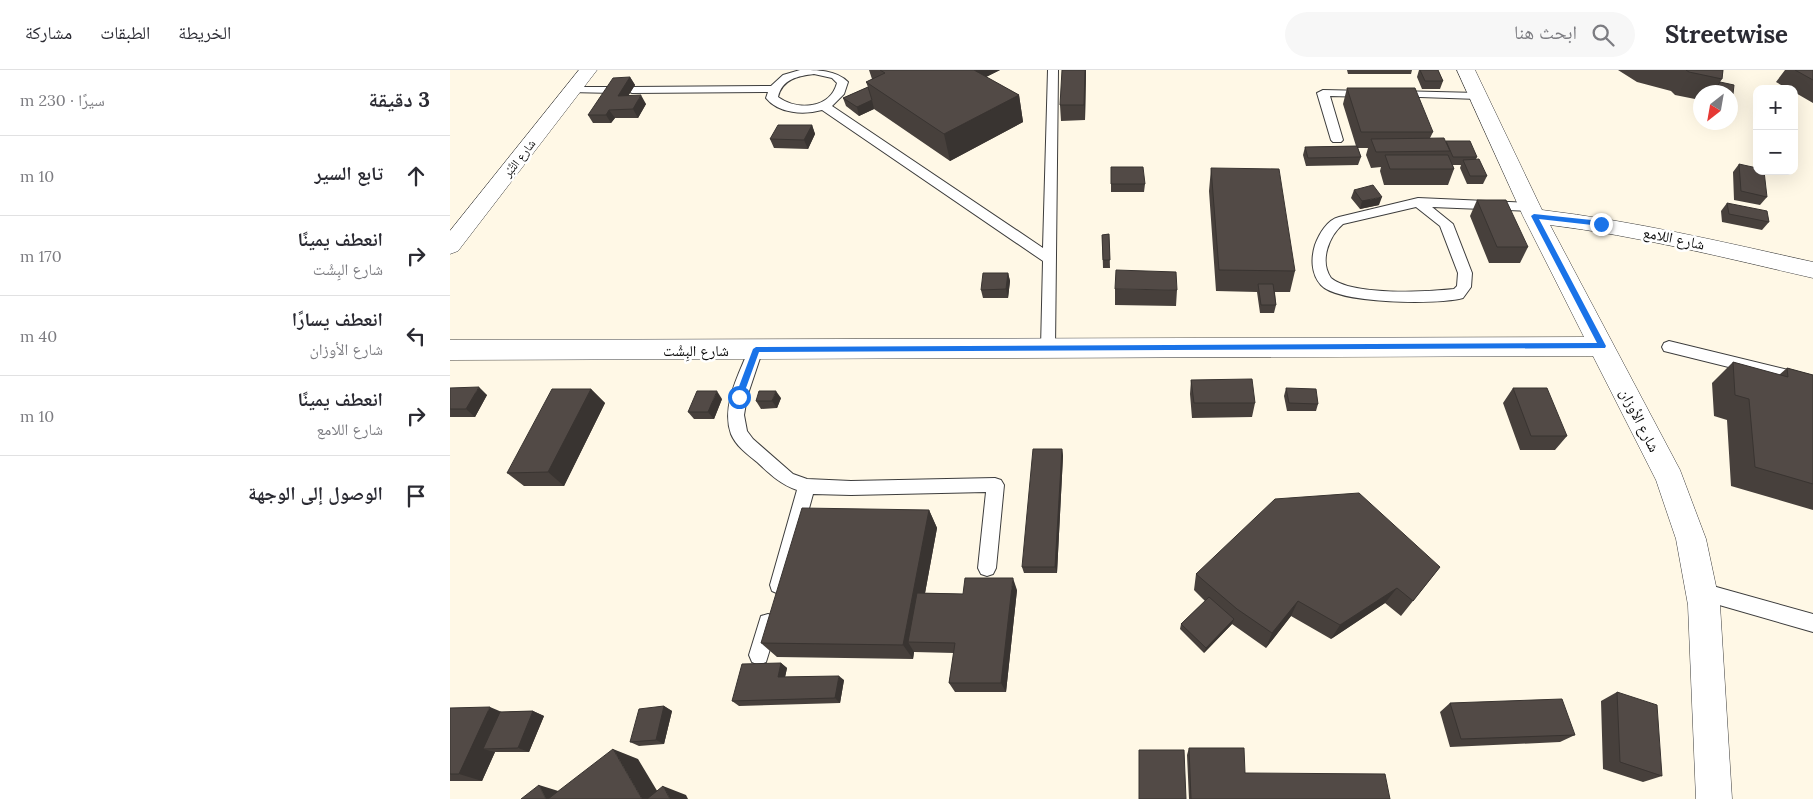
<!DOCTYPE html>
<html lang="ar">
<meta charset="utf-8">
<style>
:root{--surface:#fff;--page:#f7f7f7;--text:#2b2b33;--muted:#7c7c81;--line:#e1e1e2}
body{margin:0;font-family:Lora,"Noto Naskh Arabic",serif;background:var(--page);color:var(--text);direction:rtl}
.controls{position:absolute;right:15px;top:15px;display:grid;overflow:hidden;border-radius:10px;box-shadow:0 5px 20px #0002}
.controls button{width:45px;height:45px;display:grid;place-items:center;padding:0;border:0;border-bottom:1px solid var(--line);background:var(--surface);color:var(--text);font:25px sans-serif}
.compass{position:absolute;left:1243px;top:15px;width:45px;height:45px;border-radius:50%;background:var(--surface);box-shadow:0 5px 20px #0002;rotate:211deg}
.stop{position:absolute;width:15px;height:15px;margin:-11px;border:4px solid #1a73e8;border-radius:50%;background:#fff}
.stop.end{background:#1a73e8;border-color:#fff;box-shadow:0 1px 5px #0008}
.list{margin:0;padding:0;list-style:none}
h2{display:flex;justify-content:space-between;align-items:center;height:65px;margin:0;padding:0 20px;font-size:21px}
h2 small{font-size:16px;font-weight:400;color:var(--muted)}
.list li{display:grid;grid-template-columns:32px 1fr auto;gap:15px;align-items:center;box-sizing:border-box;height:80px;padding:0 20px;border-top:1px solid var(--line)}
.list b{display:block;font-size:19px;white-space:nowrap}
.list p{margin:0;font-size:16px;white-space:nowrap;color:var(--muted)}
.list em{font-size:16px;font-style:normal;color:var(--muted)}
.icon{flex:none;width:28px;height:28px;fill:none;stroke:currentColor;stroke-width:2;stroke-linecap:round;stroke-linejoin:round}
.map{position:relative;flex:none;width:1363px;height:729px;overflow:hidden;direction:ltr}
header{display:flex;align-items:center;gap:30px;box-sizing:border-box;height:70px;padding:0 25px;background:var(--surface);border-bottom:1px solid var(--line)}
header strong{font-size:24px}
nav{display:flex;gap:28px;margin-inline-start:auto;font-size:18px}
.search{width:350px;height:45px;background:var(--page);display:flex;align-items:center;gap:12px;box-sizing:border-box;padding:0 18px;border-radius:28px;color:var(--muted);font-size:19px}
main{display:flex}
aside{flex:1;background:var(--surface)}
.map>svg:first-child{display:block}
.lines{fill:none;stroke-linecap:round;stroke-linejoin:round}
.lane-casing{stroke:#3d3d3d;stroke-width:2}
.street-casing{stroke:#3d3d3d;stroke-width:1}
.lane{fill:#fff;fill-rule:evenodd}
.street{fill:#fff;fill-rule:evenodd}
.wall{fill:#47403c}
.shaded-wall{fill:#393431}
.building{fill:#524a46;stroke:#393431}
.route{fill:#1a73e8}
.labels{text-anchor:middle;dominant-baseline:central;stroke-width:5;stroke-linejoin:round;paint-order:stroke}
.far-street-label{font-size:12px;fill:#0a0a0a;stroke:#fff}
.street-label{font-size:15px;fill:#0a0a0a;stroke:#fff}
</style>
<header>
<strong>Streetwise</strong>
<div class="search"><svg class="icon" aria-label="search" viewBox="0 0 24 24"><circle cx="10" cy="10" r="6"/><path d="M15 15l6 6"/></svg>ابحث هنا</div>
<nav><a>الخريطة</a><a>الطبقات</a><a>مشاركة</a></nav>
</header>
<main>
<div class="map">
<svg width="1363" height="729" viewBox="0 0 1363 729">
<rect width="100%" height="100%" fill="#fff8e6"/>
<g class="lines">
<defs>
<path id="lane" d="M 350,0 C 368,0 386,0 398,12 L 394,24 L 382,36 L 593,178 L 598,0 L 608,0 L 605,278 L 603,282 L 598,284 L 593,282 L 591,278 L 593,191 L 372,40 C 354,45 329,44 316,28 L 318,22 L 182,23 L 176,20 L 182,17 L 321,16 L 333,5 ZM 364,4 L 382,8 L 387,13 C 380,39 348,41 328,27 C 332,9 348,6 364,4 Z
M 123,17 L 164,17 L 170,20 L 164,23 L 119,22 L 117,20 L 119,18 Z
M 873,20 L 918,21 L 924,24 L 918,27 L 880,26 L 893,70 L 891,72 L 883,72 L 881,70 L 867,23 Z
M 945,21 L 1028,23 L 1034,26 L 1028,29 L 941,26 L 939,24 Z
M 968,128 L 1080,133 L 1086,137 L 1080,141 L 982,137 L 1003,154 L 1022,203 L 1021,217 L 1013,228 C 989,235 888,234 871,215 C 861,204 861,188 865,175 C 869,164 877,150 889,147 ZM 966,137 L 990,156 L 1008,203 L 1007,216 L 1004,219 C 976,222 903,226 881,208 C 869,191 879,166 893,154 Z
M 1219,271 L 1363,306 L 1363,318 L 1214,281 L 1212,277 L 1214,273 Z
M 306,273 L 311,275 L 313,279 L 297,327 L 294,345 L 297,361 L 303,369 L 343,404 L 357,409 L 401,411 L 545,408 L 551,410 L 554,415 L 546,498 L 543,504 L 537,506 L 531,504 L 528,498 L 536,422 L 401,425 L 363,424 L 338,515 L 336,521 L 329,524 L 322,521 L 320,515 L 347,420 C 330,414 320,404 307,392 C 297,384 286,376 281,364 C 271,336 289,304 299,279 L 301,275 Z
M 1252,513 L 1363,544 L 1363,562 L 1245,528 L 1243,522 L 1245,516 Z
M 318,544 L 325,546 L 328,553 L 316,592 L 309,595 L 302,592 L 299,585 L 311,546 Z"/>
<path id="street" d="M 129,0 L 147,0 L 8,181 L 0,184 L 0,161 Z
M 1007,0 L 1025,0 L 1092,140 C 1184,151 1273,172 1363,192 L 1363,208 C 1276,188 1189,166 1100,155 L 1230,400 L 1256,469 L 1270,535 L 1282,729 L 1246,729 L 1238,535 L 1226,469 L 1206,410 L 1143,286 L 0,290 L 0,270 L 1134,267 L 1073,146 Z"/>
</defs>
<use href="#lane" class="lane-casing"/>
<use href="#street" class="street-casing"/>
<use href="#lane" class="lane"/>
<use href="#street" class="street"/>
</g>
<path class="wall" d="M 419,0 L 550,0 L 536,7 L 569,25 L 573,52 L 500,91 L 424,39 L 409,46 L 396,36 L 393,28 L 418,17 L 416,12 L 422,9 Z
M 636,0 L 635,50 L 611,51 L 610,35 Z
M 897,0 L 962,0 L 961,4 L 898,4 Z
M 969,0 L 988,0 L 993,11 L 990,19 L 972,19 L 967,7 Z
M 1168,0 L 1273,0 L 1272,9 L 1270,12 L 1283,24 L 1280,28 L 1280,22 L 1250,22 L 1250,30 L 1225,25 L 1221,21 L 1187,12 Z
M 1335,0 L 1363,0 L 1363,33 L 1344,22 L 1344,19 L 1338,19 L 1326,12 Z
M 180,7 L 185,15 L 178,26 L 196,34 L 188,48 L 165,48 L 161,53 L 143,53 L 138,45 Z
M 897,18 L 983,62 L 980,68 L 996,72 L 1027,87 L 1026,89 L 1037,106 L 1033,114 L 1017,114 L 1010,98 L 1011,95 L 1003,95 L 1004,99 L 998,115 L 934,115 L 930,101 L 931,97 L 921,98 L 916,85 L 918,78 L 908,78 L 911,87 L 908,95 L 856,96 L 853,85 L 855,77 L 906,76 L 893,34 Z
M 362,55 L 365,64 L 358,79 L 324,78 L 320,69 Z
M 1289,94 L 1317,127 L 1310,135 L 1284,130 L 1283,102 Z
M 661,97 L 695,114 L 694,122 L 661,122 Z
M 761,98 L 845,201 L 840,222 L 825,222 L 826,235 L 824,243 L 810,243 L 807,222 L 766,221 L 759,121 Z
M 904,120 L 929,135 L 910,139 L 901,128 Z
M 1027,130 L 1078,177 L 1070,193 L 1039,193 L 1020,146 Z
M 1277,133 L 1319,152 L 1312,160 L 1272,152 L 1271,141 Z
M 659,164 L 660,198 L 653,198 L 652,165 Z
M 558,203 L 560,211 L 558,228 L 533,228 L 531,220 Z
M 665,219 L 727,220 L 726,236 L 665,235 Z
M 1283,292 L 1329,305 L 1337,298 L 1363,305 L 1363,440 L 1281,416 L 1277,350 L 1264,346 L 1262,313 Z
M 741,310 L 805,333 L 802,347 L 742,348 L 740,324 Z
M 0,318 L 37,325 L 25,347 L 0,347 Z
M 836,318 L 868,334 L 866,341 L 837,341 L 834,326 Z
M 1063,318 L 1117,366 L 1105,380 L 1070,380 L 1053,333 Z
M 141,319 L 155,333 L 114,416 L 74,416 L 57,403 Z
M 331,328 L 327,338 L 311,339 L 306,331 Z
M 272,329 L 264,349 L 244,349 L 238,342 Z
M 612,379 L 613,386 L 607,503 L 574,503 L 572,497 Z
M 479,440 L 487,458 L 475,523 L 513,524 L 567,520 L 556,622 L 505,622 L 499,613 L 504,583 L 464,582 L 463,589 L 327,587 L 311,573 Z
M 990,497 L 951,546 L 935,533 L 881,569 L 841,546 L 816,578 L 782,554 L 754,583 L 730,559 L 731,554 L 755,531 L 744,520 L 746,504 Z
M 331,593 L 337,598 L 335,607 L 394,610 L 390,633 L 289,636 L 282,631 Z
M 1167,622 L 1212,706 L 1193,712 L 1153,699 L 1151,631 Z
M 1000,633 L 1125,665 L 1110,672 L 1000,677 L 990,642 Z
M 214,636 L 222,641 L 214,674 L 189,676 L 180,672 Z
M 0,638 L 50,642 L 83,641 L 94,646 L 79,682 L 45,682 L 32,711 L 0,711 Z
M 739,678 L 795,703 L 940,729 L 739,729 L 737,685 Z"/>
<path class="shaded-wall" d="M 519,0 L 550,0 L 528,11 Z
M 635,0 L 636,0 L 635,50 L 634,35 Z
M 180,7 L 185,15 L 173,34 L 168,26 Z
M 191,25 L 196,34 L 188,48 L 183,39 Z
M 569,25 L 573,52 L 500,91 L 494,64 Z
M 422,30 L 424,39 L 409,46 L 407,37 Z
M 159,40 L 165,48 L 161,53 L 156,45 Z
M 362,55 L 365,64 L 358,79 L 354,70 Z
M 932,127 L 929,135 L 910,139 L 912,131 Z
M 558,203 L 560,211 L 558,228 L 556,219 Z
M 29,317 L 37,325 L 25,347 L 16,339 Z
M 141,319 L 155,333 L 114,416 L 98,402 Z
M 267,321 L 272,329 L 264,349 L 258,342 Z
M 326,321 L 331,328 L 327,338 L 322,331 Z
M 612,379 L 613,386 L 607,503 L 605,497 Z
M 479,440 L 487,458 L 466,572 L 458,572 L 464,582 L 463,589 L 453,575 Z
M 563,508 L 567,520 L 556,622 L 551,613 Z
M 947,518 L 935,533 L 881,569 L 890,555 Z
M 848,531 L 841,546 L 816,578 L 822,563 Z
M 784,549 L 782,554 L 754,583 L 756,578 Z
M 331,593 L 337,598 L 334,612 L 328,607 Z
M 389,606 L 394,610 L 390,633 L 385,628 Z
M 214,636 L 222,641 L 214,674 L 206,670 Z
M 40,637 L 61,646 L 33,679 L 45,682 L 32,711 L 9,704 Z
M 83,641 L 94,646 L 79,682 L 68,678 Z
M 163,679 L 188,689 L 212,729 L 192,729 Z
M 89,715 L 118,724 L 121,729 L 96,729 Z
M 213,716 L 236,725 L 238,729 L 220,729 Z"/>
<path class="building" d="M 430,0 L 524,0 L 569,25 L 494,64 L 416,12 L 435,3 Z
M 612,0 L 635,0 L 634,35 L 610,35 Z
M 970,0 L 988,0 L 993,11 L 975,11 Z
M 1236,0 L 1273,0 L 1272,9 L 1239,2 Z
M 1345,0 L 1363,0 L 1363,10 Z
M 180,7 L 168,26 L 191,25 L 183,39 L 159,40 L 156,45 L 138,45 L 163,8 Z
M 1270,12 L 1284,15 L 1283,24 L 1265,20 Z
M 418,17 L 422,30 L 407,37 L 393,28 Z
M 897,18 L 965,18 L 983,62 L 911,62 Z
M 328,55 L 362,55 L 354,70 L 320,69 Z
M 994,68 L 1000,81 L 926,82 L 921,69 Z
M 996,71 L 1020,71 L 1027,87 L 1003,87 Z
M 907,76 L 911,87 L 858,88 L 855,77 Z
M 935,85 L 998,85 L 1004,99 L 940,99 Z
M 1029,89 L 1037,106 L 1020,106 L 1013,90 Z
M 1289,94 L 1307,98 L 1307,101 L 1314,101 L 1317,127 L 1291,121 Z
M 661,97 L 693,97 L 695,114 L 661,114 Z
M 761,98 L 829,99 L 845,201 L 769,200 Z
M 923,115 L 932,127 L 912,131 L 904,120 Z
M 1027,130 L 1056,130 L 1078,177 L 1047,177 Z
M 1277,133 L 1317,141 L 1319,152 L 1279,144 Z
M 659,164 L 660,190 L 653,190 L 652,165 Z
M 666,200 L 726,202 L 727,220 L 665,219 Z
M 533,203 L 558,203 L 556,219 L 531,220 Z
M 808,214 L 823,214 L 826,235 L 811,235 Z
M 1283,292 L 1338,307 L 1337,298 L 1363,305 L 1363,414 L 1305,397 L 1299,329 L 1285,325 Z
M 802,309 L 805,333 L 744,333 L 741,310 Z
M 29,317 L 16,339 L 0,339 L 0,318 Z
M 836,318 L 866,319 L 868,334 L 839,333 Z
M 1063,318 L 1097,318 L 1117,366 L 1081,366 Z
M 102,319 L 141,319 L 98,402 L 57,403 Z
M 247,321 L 267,321 L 258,342 L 238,342 Z
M 309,321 L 326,321 L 322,331 L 306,331 Z
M 583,379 L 612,379 L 605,497 L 572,497 Z
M 909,423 L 990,497 L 963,531 L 947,518 L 890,555 L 848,531 L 822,563 L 787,539 L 746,504 L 825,429 Z
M 352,438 L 479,440 L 453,575 L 311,573 Z
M 515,508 L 563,508 L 551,613 L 499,613 L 505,573 L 458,572 L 467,523 L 513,524 Z
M 759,527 L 784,549 L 756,578 L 731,554 Z
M 331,593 L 328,607 L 389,606 L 385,628 L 282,631 L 292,594 Z
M 1167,622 L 1207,635 L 1212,706 L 1170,692 Z
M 1112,629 L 1125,665 L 1011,669 L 1000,633 Z
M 214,636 L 206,670 L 180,672 L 189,639 Z
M 40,637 L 9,704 L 0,704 L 0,638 Z
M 83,641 L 68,678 L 33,679 L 50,642 Z
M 739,678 L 794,678 L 795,703 L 935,704 L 940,729 L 741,729 Z
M 163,679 L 192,729 L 98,729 Z
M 689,680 L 734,680 L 736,729 L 689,729 Z
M 89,715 L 96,729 L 71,729 Z
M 213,716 L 220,729 L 197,729 Z"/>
<path class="route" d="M 1084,144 L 1151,151 L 1154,154 L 1151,156 L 1089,149 L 1156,276 L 1155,278 L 309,282 L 292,329 L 287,329 L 285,327 L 303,279 L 306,277 L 1147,273 L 1081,146 Z"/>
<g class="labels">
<g class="far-street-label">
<text transform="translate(69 88) rotate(-52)">شارع التِّبْر</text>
</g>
<g class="street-label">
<text transform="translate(1224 168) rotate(12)">شارع اللامع</text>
<text x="246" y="280">شارع البِشْت</text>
<text transform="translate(1190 350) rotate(63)">شارع الأوزان</text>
</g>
</g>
</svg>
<div class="controls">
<button>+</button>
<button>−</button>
</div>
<svg class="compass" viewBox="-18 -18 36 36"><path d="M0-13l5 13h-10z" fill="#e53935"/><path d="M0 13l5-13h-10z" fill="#7c7c81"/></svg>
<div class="stop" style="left:289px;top:327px"></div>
<div class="stop end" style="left:1151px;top:154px"></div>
</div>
<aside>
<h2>3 دقيقة<small>سيرًا · 230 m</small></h2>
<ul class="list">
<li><svg class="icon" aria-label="ahead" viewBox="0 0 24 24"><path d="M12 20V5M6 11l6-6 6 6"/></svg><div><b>تابع السير</b></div><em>10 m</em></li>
<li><svg class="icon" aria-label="right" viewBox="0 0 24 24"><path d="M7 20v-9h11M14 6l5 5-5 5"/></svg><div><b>انعطف يمينًا</b><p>شارع البِشْت</p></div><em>170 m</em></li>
<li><svg class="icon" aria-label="left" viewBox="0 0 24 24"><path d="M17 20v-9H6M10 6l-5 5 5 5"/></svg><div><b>انعطف يسارًا</b><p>شارع الأوزان</p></div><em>40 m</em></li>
<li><svg class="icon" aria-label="right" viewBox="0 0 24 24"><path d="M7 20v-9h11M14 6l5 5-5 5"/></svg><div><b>انعطف يمينًا</b><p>شارع اللامع</p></div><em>10 m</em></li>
<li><svg class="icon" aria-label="arrive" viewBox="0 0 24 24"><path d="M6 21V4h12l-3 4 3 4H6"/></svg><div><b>الوصول إلى الوجهة</b></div></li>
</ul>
</aside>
</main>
